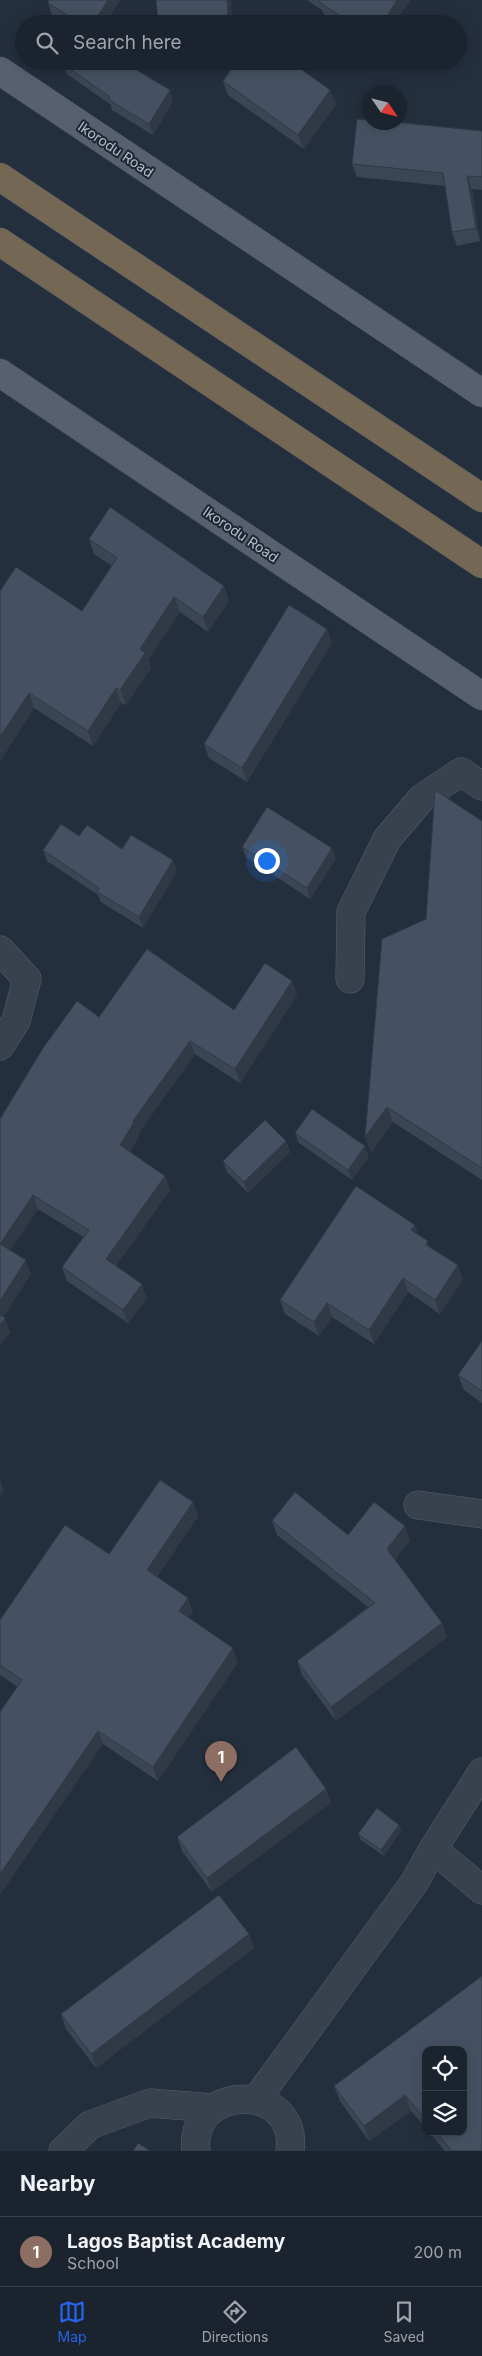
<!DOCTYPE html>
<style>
:root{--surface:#1b232e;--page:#282f3a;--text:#f1f3f6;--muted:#a0a4aa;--line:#39404a;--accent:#2563eb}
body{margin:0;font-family:Inter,sans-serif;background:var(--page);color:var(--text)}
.controls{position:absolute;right:15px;bottom:15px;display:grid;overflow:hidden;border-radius:10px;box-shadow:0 2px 12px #0003}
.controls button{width:45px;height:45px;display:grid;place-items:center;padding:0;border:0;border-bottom:1px solid var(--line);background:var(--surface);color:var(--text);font:25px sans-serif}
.compass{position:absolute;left:362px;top:85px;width:45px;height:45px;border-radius:50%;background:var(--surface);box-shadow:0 2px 12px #0003;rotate:125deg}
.you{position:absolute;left:266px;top:860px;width:18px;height:18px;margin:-12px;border:4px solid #fff;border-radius:50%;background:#1a73e8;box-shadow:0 0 0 8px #1a73e833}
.badge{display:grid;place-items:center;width:32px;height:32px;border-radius:50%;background:var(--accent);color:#fff;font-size:16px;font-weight:700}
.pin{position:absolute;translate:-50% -41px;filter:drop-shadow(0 1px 2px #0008)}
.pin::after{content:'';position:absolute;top:26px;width:18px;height:15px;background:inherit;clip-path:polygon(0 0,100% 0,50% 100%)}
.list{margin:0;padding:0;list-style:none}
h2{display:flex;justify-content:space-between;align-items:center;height:65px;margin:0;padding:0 20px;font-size:21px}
h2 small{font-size:16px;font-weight:400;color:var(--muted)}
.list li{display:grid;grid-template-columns:32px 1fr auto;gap:15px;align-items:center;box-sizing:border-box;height:70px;padding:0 20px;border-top:1px solid var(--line)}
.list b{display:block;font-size:19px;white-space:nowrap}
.list p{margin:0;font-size:16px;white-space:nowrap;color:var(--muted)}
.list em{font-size:16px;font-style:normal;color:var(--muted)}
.icon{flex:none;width:28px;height:28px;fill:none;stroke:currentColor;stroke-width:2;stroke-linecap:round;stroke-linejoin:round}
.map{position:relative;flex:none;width:482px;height:2151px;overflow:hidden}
.search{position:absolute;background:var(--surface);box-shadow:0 2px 12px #0003;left:15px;right:15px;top:15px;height:55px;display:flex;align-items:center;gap:12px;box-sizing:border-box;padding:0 18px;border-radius:28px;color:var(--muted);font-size:19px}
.sheet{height:135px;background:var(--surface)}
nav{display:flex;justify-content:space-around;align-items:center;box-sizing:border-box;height:70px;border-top:1px solid var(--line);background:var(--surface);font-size:14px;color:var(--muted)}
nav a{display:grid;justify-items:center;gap:2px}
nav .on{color:var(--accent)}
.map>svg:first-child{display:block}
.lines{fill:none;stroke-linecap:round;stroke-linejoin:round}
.minor-casing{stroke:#565f6c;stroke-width:29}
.major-casing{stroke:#414a57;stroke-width:29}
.highway-casing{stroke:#434c59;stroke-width:29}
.minor{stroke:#38414e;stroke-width:28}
.major{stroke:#56606e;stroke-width:28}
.highway{stroke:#746855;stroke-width:28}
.wall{fill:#3b4654}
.shaded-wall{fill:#303945}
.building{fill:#455162;stroke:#303945}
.labels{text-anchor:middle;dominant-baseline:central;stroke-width:4;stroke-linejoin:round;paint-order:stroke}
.street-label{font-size:14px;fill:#b4bcc9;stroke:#1d2633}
</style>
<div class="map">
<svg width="482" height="2151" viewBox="0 0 482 2151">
<rect width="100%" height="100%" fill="#242f3e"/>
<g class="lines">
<defs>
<path id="minor" d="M 0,950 L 27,979 L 16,1021 L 0,1046
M 350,979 L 351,912 L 387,839 L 422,798 L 461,772 L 482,786
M 418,1505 L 482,1514
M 433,1849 L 482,1890
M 256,2100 L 414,1883 L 433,1849 L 482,1772
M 63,2151 L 90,2125 L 150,2103 L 213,2108
M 196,2151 C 188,2083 299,2081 290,2151"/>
<path id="major" d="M 0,71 L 482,393
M 0,373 L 482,696"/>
<path id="highway" d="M 0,177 L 482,498
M 0,242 L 482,564"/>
</defs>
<use href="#minor" class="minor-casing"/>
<use href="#major" class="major-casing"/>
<use href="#highway" class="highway-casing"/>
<use href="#minor" class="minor"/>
<use href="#major" class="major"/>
<use href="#highway" class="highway"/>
</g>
<path class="wall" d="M 120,0 L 105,24 L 66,24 L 52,15 L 48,3 Z
M 156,0 L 231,0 L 232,24 L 159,24 L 158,20 Z
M 307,0 L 410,0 L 394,24 L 338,24 L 324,14 L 322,10 Z
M 65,61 L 124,61 L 125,63 L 173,101 L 153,135 L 112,110 L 111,105 L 67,74 L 63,64 Z
M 223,81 L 330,90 L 336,104 L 304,149 L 228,95 Z
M 482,131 L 482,190 L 472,189 L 480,241 L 457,246 L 452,232 L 445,186 L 357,177 L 352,164 Z
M 89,539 L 224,586 L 229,601 L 208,632 L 180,612 L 148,660 L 151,668 L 126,705 L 121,703 L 93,746 L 34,708 L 0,761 L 0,591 L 82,611 L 112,566 L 94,554 Z
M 327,629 L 332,643 L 247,782 L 209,758 L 204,744 Z
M 482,821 L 482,1180 L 393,1122 L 371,1153 L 426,919 Z
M 79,836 L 122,849 L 177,871 L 143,928 L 101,902 L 98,895 L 47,861 L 43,850 Z
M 242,847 L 336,859 L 310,899 L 246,857 Z
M 292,981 L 297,995 L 240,1083 L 195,1054 L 138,1134 L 139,1136 L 130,1152 L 165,1176 L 170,1190 L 116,1266 L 147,1298 L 128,1323 L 67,1281 L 62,1267 L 83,1237 L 38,1209 L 10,1250 L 31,1274 L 3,1317 L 5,1318 L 10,1332 L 0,1346 L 0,1119 L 99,1017 L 234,1010 Z
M 295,1133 L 369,1156 L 352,1180 L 299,1143 Z
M 286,1141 L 290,1152 L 248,1193 L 227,1172 L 223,1161 Z
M 415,1225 L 418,1235 L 430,1247 L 458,1265 L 463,1279 L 440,1314 L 408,1292 L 374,1344 L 332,1317 L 319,1336 L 285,1314 L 280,1300 Z
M 482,1341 L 482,1403 L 464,1390 L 458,1375 Z
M 193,1502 L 198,1516 L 157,1577 L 193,1612 L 189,1618 L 238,1662 L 158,1781 L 0,1675 L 0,1620 Z
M 272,1521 L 348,1535 L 410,1540 L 395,1560 L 442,1623 L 447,1637 L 336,1721 L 302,1675 L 297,1661 L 368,1607 L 277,1535 Z
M 326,1789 L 331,1803 L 212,1892 L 182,1851 L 177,1837 Z
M 399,1825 L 401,1831 L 384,1856 L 361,1840 L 358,1834 Z
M 249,1934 L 254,1948 L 96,2068 L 66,2029 L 61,2014 Z
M 482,1976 L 482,2151 L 445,2151 L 429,2132 L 463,2132 L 426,2050 L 426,2128 L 411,2111 L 369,2141 L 340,2101 L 334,2086 Z"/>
<path class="shaded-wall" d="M 108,0 L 120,0 L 105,24 L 93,24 Z
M 227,0 L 231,0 L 232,24 L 231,24 L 228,15 Z
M 397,0 L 410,0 L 394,24 L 382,24 Z
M 170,90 L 173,101 L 153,135 L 149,124 Z
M 330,90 L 336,104 L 304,149 L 298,135 Z
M 467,176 L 472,189 L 480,241 L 476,228 Z
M 224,586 L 229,601 L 208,632 L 203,617 Z
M 174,597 L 180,612 L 148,660 L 151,668 L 126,705 L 120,690 L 140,649 Z
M 327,629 L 332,643 L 247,782 L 242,768 Z
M 116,688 L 121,703 L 93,746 L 88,731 Z
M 29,693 L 34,708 L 0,761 L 0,737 Z
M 332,848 L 336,859 L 310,899 L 307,888 Z
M 173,860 L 177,871 L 143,928 L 139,917 Z
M 292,981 L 297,995 L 240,1083 L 235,1069 Z
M 190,1041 L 195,1054 L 138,1134 L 139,1136 L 125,1159 L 120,1145 L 133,1121 Z
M 387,1107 L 393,1122 L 371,1153 L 365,1137 Z
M 286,1141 L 290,1152 L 248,1193 L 244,1182 Z
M 365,1146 L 369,1156 L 352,1180 L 348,1170 Z
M 165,1176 L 170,1190 L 111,1273 L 106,1259 Z
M 33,1195 L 38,1209 L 5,1258 L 0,1244 Z
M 415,1225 L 420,1239 L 411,1230 Z
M 26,1260 L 31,1274 L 0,1322 L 0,1301 Z
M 458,1265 L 463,1279 L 440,1314 L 435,1300 Z
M 403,1278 L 408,1292 L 374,1344 L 369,1330 Z
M 142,1284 L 147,1298 L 128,1323 L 123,1310 Z
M 327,1303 L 332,1317 L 319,1336 L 314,1322 Z
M 5,1318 L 10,1332 L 0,1346 L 0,1325 Z
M 0,1479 L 4,1491 L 0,1498 Z
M 193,1502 L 198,1516 L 152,1584 L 147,1570 Z
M 405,1526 L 410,1540 L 392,1563 L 387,1549 Z
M 188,1598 L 193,1612 L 184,1625 L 179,1611 Z
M 442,1623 L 447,1637 L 336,1721 L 331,1707 Z
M 233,1648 L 238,1662 L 158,1781 L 153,1767 Z
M 98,1731 L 103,1744 L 0,1895 L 0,1874 Z
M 326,1789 L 331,1803 L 212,1892 L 207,1878 Z
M 399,1825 L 401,1831 L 384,1856 L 381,1850 Z
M 249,1934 L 254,1948 L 96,2068 L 91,2054 Z
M 405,2095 L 411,2111 L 369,2141 L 364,2126 Z"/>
<path class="building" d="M 49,0 L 108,0 L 93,24 L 82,24 L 48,3 Z
M 156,0 L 227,0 L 228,15 L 158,20 Z
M 320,0 L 397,0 L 382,24 L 353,24 L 319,2 Z
M 65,61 L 122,61 L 170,90 L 149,124 L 109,100 L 110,97 L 63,64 Z
M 237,61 L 290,61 L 330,90 L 298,135 L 223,81 Z
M 357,119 L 370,120 L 370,122 L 395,122 L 482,131 L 482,177 L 467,176 L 476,228 L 452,232 L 443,173 L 352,164 Z
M 110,507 L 224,586 L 203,617 L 174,597 L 140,649 L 145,653 L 120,690 L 116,688 L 88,731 L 29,693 L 0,737 L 0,591 L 16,567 L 82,611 L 117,558 L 89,539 Z
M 289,605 L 327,629 L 242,768 L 204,744 Z
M 435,790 L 482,821 L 482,1168 L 387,1107 L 365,1137 L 382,939 L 426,919 Z
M 267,807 L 332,848 L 307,888 L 242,847 Z
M 61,824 L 79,836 L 87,825 L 122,849 L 131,835 L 173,860 L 139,917 L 97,892 L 99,888 L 43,850 Z
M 147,949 L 234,1010 L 265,963 L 292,981 L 235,1069 L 190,1041 L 133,1121 L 134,1122 L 120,1145 L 165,1176 L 106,1259 L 142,1284 L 123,1310 L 62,1267 L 89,1230 L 33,1195 L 0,1244 L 26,1260 L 0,1301 L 0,1119 L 43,1048 L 77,1001 L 99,1017 Z
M 312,1109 L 365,1146 L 348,1170 L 295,1133 Z
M 265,1120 L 286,1141 L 244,1182 L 223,1161 Z
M 356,1186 L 415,1225 L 411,1230 L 428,1241 L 426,1245 L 458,1265 L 435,1300 L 403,1278 L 369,1330 L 327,1303 L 314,1322 L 280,1300 Z
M 0,1315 L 5,1318 L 0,1325 Z
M 482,1341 L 482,1391 L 458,1375 Z
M 160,1480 L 193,1502 L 147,1570 L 188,1598 L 179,1611 L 233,1648 L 153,1767 L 98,1731 L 0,1874 L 0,1712 L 22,1680 L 0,1665 L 0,1620 L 65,1525 L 109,1554 Z
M 295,1492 L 348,1535 L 374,1502 L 405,1526 L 387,1549 L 442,1623 L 331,1707 L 297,1661 L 375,1603 L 272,1521 Z
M 296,1747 L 326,1789 L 207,1878 L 177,1837 Z
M 377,1808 L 399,1825 L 381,1850 L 358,1834 Z
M 219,1895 L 249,1934 L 91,2054 L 61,2014 Z
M 482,1976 L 482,2151 L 452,2151 L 436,2132 L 463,2132 L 463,2050 L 426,2050 L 426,2120 L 405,2095 L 364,2126 L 334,2086 Z
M 138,2143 L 150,2151 L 133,2151 Z"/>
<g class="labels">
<g class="street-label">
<text transform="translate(116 149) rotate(34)">Ikorodu Road</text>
<text transform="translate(241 534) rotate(34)">Ikorodu Road</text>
</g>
</g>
</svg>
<div class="controls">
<button><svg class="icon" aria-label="locate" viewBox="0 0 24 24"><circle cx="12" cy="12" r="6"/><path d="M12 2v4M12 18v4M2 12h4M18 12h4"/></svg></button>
<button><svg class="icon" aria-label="layers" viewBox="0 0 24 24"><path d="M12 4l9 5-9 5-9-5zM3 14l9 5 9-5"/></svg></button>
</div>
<svg class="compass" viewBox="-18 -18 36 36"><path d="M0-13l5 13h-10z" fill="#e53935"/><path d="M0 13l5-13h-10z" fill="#a0a4aa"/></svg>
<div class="you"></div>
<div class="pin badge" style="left:221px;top:1782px;background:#8d6e63">1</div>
<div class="search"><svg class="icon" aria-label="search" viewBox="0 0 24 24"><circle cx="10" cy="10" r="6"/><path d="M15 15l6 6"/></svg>Search here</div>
</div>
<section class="sheet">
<h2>Nearby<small></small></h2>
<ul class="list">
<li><span class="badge" style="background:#8d6e63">1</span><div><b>Lagos Baptist Academy</b><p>School</p></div><em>200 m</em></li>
</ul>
</section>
<nav>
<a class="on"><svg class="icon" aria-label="map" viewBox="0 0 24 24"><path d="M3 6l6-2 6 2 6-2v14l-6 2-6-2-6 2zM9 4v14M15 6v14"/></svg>Map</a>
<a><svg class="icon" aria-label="directions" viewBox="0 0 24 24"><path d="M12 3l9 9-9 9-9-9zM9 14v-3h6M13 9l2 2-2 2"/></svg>Directions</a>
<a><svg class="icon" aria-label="saved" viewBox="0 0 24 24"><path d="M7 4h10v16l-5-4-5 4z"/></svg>Saved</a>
</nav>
